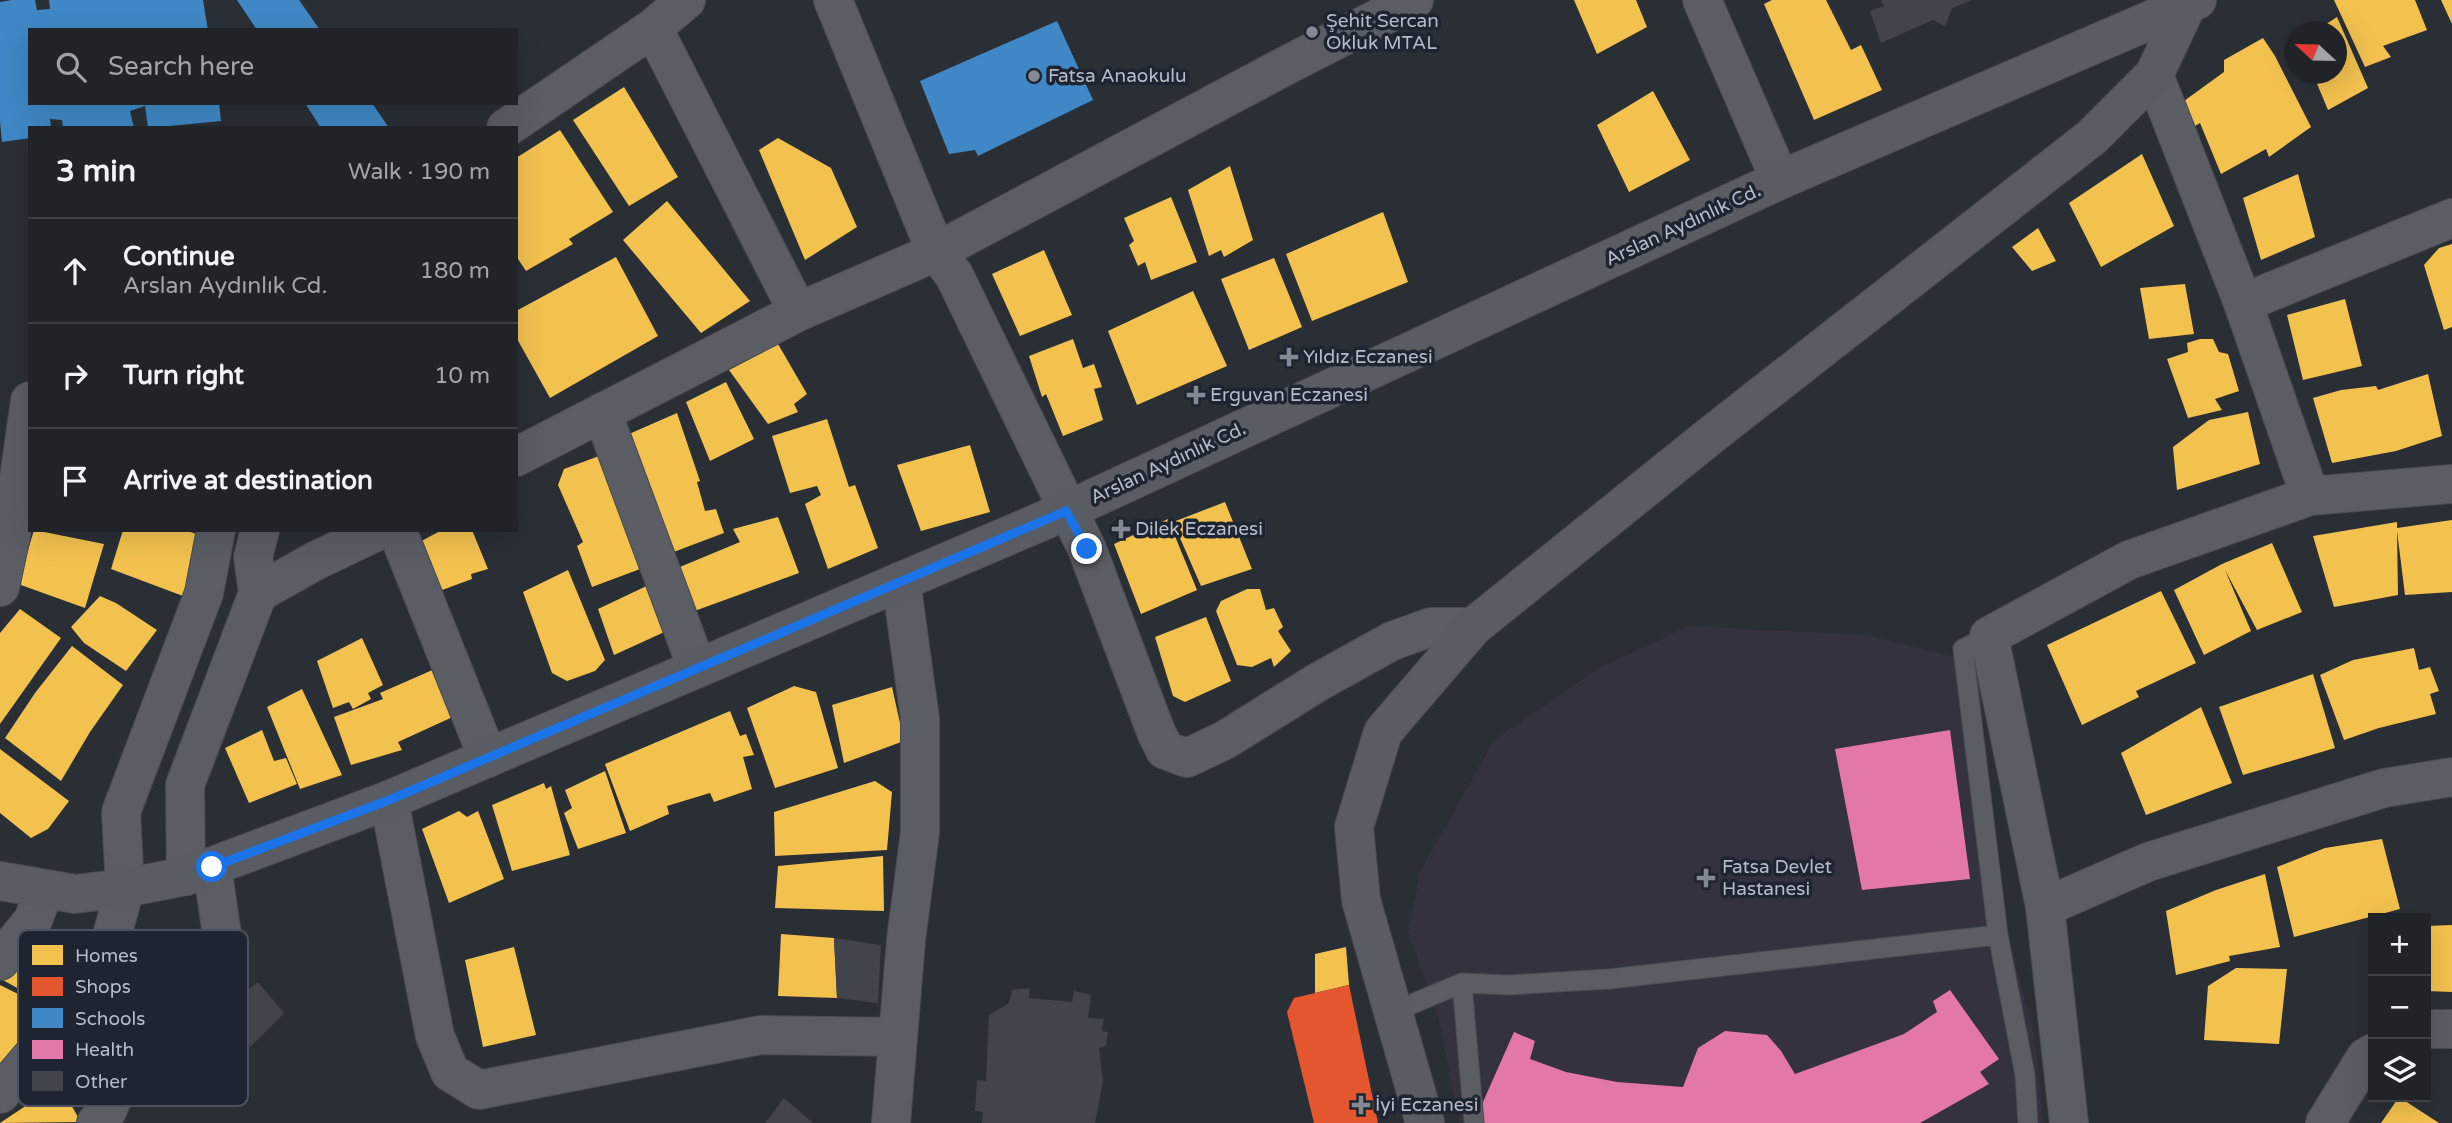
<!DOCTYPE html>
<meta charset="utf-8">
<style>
:root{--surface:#202328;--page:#282b30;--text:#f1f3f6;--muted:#a2a4a8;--line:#3d4045}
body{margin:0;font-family:"Varela Round",sans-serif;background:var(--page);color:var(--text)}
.controls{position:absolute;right:21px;bottom:21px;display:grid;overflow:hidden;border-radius:0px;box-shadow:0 7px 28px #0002}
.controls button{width:63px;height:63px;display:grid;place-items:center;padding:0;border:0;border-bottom:2px solid var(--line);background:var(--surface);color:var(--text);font:35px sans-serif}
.compass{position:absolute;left:2284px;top:21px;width:63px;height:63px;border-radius:50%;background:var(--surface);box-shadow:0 7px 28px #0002;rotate:292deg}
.stop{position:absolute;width:21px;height:21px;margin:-16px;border:5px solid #1a73e8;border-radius:50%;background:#fff}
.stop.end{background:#1a73e8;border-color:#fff;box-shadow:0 2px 7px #0008}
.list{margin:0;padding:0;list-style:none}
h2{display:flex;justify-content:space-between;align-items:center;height:91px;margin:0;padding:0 28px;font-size:30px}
h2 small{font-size:23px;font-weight:400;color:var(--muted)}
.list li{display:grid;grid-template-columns:46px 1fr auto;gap:21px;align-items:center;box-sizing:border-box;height:105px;padding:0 28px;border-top:2px solid var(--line)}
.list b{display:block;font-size:26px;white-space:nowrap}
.list p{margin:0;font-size:23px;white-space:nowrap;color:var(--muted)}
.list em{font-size:23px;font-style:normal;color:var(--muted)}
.icon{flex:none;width:38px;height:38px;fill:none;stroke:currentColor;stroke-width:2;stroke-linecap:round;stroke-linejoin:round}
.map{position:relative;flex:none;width:2452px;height:1123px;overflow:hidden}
.search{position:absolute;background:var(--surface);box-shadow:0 7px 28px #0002;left:28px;top:28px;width:490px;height:77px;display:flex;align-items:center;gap:18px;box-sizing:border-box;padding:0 24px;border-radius:0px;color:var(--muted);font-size:26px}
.panel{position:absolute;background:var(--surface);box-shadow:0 7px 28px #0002;left:28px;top:126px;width:490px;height:406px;border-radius:0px}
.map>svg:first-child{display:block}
.medical{fill:#34323f}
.homes{fill:#f2c14e}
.shops{fill:#e4572e}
.schools{fill:#3f88c5}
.health{fill:#e377a8}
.building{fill:#41444a}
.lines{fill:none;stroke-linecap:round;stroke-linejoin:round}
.lane-casing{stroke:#484b51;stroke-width:21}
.street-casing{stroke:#484b51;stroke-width:40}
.secondary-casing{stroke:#484b51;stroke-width:40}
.lane{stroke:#5a5d64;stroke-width:19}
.street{stroke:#5a5d64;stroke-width:38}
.secondary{stroke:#595c62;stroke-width:38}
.route{stroke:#1a73e8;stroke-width:9}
.poi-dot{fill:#848a94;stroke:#1e2530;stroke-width:2.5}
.labels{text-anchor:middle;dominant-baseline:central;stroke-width:7;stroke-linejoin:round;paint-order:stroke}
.poi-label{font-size:19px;fill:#b4bbc6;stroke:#1e2530;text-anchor:start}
.street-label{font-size:19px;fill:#b4bbc6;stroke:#1e2530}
.key{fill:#1e2530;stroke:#4b525d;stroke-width:2}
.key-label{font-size:19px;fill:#b4bbc6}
</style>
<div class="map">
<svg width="2452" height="1123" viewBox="0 0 2452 1123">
<rect width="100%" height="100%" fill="#2a2f36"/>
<path class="medical" d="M 1688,626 L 1867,635 L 1979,663 L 1993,884 L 2034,1032 L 2044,1123 L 1459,1123 L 1440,1022 L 1408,933 L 1420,872 L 1494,740 L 1598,669 Z"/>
<path class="homes" d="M 1574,0 L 1636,0 L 1647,27 L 1597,54 Z
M 1772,0 L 1826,0 L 1851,50 L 1861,45 L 1882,90 L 1814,120 L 1764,4 Z
M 2334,0 L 2415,0 L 2427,30 L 2383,46 L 2391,57 L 2365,67 Z
M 2441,0 L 2452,0 L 2452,24 Z
M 2337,17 L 2368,88 L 2328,110 L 2313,74 L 2336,74 L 2336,32 L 2314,32 Z
M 2263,38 L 2275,56 L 2311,127 L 2269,157 L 2266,149 L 2221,174 L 2200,123 L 2195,126 L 2184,101 L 2224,72 L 2224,60 Z
M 624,87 L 678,177 L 629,206 L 573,120 Z
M 1653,91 L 1690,160 L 1629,192 L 1597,125 Z
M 560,130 L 613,212 L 569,239 L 573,244 L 526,271 L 516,256 L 516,158 Z
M 778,138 L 831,168 L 857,227 L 805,260 L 759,150 Z
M 2142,154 L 2174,226 L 2101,267 L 2069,203 Z
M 1230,166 L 1253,240 L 1224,257 L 1221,250 L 1209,256 L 1188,190 Z
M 2298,174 L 2315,237 L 2261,260 L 2243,198 Z
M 1171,197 L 1197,262 L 1151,280 L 1145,262 L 1138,266 L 1129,245 L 1134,241 L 1124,218 Z
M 667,201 L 750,301 L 701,333 L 623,240 Z
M 1383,212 L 1408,282 L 1312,321 L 1286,254 Z
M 2038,228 L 2056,261 L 2032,271 L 2012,247 Z
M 2452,244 L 2452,327 L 2444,330 L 2424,265 L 2439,248 Z
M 1044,250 L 1072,315 L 1020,336 L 992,274 Z
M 616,257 L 658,336 L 550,398 L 516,337 L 516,311 Z
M 1274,258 L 1302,327 L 1249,350 L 1221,279 Z
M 2185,284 L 2194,334 L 2149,339 L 2140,288 Z
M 1193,291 L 1227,366 L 1137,405 L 1108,331 Z
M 2345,299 L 2362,366 L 2303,380 L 2287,315 Z
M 1073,339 L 1083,368 L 1094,364 L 1102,387 L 1094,389 L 1103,420 L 1063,436 L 1046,394 L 1042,397 L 1029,356 Z
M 2200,339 L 2213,339 L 2219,352 L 2228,354 L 2239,391 L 2215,399 L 2222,410 L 2188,418 L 2167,359 L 2188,352 L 2187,343 Z
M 778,344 L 807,394 L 794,404 L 798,412 L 768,424 L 729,370 Z
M 2428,374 L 2442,436 L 2396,451 L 2332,463 L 2313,398 L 2341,390 L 2376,386 L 2378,390 Z
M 726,382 L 754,439 L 710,461 L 686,402 Z
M 2248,412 L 2260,464 L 2177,490 L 2173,447 L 2209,420 Z
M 677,413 L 700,481 L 697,482 L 705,511 L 716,509 L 724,533 L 671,553 L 629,434 Z
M 827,419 L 849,487 L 855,485 L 878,548 L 828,569 L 805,504 L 821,495 L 817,486 L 790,493 L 772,436 Z
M 970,445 L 990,512 L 921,531 L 897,465 Z
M 599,456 L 648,566 L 592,587 L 577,546 L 583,542 L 558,485 L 564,469 Z
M 1225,502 L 1252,569 L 1201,586 L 1173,522 Z
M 778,517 L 799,573 L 689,613 L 675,569 L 740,542 L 733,529 Z
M 1168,519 L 1197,590 L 1141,614 L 1114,544 Z
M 2452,520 L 2452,592 L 2405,595 L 2397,531 L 2398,595 L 2334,607 L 2313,536 L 2397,522 L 2397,528 Z
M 34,530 L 104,544 L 85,608 L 18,584 Z
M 123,530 L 185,530 L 199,535 L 183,596 L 111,569 Z
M 442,530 L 472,530 L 488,569 L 471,574 L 472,579 L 434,593 L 414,545 Z
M 2272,543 L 2302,612 L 2257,630 L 2225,570 L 2251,631 L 2204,655 L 2174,590 L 2222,564 Z
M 568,570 L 605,660 L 595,671 L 567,681 L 552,673 L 523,592 Z
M 655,582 L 671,629 L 614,655 L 598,609 Z
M 1247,589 L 1260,589 L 1266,610 L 1274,608 L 1283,627 L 1278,631 L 1291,651 L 1274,667 L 1271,658 L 1252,667 L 1237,665 L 1216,611 L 1221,601 Z
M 2161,591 L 2196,663 L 2136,691 L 2139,697 L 2082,725 L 2047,645 Z
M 100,596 L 116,603 L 157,630 L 126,671 L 84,643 L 71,627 Z
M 20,609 L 61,638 L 0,724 L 0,633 Z
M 1206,617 L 1231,681 L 1185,702 L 1173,696 L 1155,637 Z
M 362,638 L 383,685 L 368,693 L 371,699 L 353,709 L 349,702 L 333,708 L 317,661 Z
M 72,646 L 123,685 L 90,732 L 61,781 L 5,738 L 35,693 Z
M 2414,648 L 2419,670 L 2430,667 L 2439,691 L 2430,694 L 2436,714 L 2379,728 L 2344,740 L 2320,675 L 2353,660 Z
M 437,668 L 457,715 L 398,742 L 402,750 L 351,765 L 334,717 L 383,699 L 380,693 Z
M 2313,674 L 2335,748 L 2243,775 L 2219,707 Z
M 794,686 L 816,692 L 838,768 L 775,788 L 747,708 Z
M 892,687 L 904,741 L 844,763 L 832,705 Z
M 302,689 L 342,775 L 300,789 L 267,707 Z
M 2201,707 L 2232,783 L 2146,815 L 2121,753 Z
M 730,711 L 740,736 L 746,734 L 754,755 L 743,757 L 752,789 L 714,802 L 710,793 L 667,806 L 669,814 L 630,831 L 605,764 Z
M 262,730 L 274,761 L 286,758 L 297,784 L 249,803 L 225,748 Z
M 0,749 L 69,801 L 48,829 L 31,838 L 0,813 Z
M 605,771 L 626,833 L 578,849 L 564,813 L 572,808 L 565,790 Z
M 875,781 L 892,792 L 887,850 L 775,856 L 774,812 Z
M 544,783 L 546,789 L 551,786 L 570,855 L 512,871 L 492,805 Z
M 459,811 L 467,817 L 478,811 L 504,879 L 449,903 L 422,829 Z
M 2382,839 L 2400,909 L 2294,937 L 2277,867 L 2325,848 Z
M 883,856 L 884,911 L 775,908 L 778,866 Z
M 2265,874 L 2280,947 L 2229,956 L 2230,961 L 2176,975 L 2166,911 L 2216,890 Z
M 2452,925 L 2452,992 L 2426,991 L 2426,926 Z
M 41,932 L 80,959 L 49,1003 L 24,981 L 19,989 L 1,979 Z
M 781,934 L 834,938 L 837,998 L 778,996 Z
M 514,947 L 536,1035 L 483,1047 L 465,960 Z
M 1346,947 L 1349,985 L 1315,993 L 1315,954 Z
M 2236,968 L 2287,969 L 2279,1044 L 2204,1040 L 2208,986 Z
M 0,985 L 48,1009 L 0,1072 Z
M 50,1069 L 81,1122 L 0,1123 L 27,1105 L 20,1093 Z
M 2399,1097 L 2439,1123 L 2381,1123 Z"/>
<path class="shops" d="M 1349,985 L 1378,1123 L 1314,1123 L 1287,1012 L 1294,998 Z"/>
<path class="schools" d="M 12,0 L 35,0 L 37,10 L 50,9 L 49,0 L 203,0 L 208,30 L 30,30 L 30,103 L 219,103 L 221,121 L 148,128 L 145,106 L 130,111 L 134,128 L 63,128 L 62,120 L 50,119 L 51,128 L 30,128 L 30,138 L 2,142 L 0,121 L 0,2 Z
M 237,0 L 299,0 L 320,30 L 257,30 Z
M 1057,21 L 1093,100 L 978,156 L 975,150 L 949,154 L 920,81 Z
M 305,103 L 372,103 L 389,128 L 321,128 Z"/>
<path class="health" d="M 1950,730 L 1970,879 L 1862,890 L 1835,749 Z
M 1950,990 L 1999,1059 L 1980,1072 L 1989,1084 L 1920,1123 L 1486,1123 L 1475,1120 L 1514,1032 L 1535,1041 L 1530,1059 L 1566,1072 L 1617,1082 L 1683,1087 L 1698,1048 L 1725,1031 L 1767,1035 L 1781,1051 L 1795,1074 L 1904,1034 L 1937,1012 L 1933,1001 Z"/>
<path class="building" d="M 1881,0 L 1972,0 L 1952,8 L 1945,26 L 1933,20 L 1881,43 L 1870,11 L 1884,6 Z
M 834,938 L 881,945 L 878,1003 L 837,998 Z
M 258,982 L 284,1013 L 250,1047 L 237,1031 L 243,1026 L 226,1007 Z
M 1030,988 L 1029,998 L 1072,1002 L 1074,991 L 1091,995 L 1088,1018 L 1104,1019 L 1102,1031 L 1108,1032 L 1106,1046 L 1099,1048 L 1103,1081 L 1095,1123 L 982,1123 L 983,1112 L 975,1111 L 977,1080 L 986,1081 L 989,1015 L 1009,1003 L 1012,990 Z
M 784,1098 L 813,1123 L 765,1123 Z"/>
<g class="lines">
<defs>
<path id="lane" d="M 1989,636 L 1963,649 L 1998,935 L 2025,1075 L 2028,1123
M 1462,983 L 1474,1123
M 1393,1012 L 1462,983 L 1509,985 L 1609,979 L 1998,935"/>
<path id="street" d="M 833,0 L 936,252 L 954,275 L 1087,549 L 1156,732 L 1165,750 L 1187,758 L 1225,740 L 1318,682 L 1392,641 L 1431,627 L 1473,627
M 1702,0 L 1780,180
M 653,28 L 798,312
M 2154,75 L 2243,303 L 2310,496
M 506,128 L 653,28 L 686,0
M 2243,303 L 2452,218
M 602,412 L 697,668
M 516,457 L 798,312 L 936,252 L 1287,65 L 1414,0
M 397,530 L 488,758
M 0,587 L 11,535 L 30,401
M 258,593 L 315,561 L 380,530
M 389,800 L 435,1036 L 450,1072 L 479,1090 L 761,1035 L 898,1037
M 186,876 L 185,785 L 258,593 L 253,557 L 260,530
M 2045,907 L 2148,862 L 2384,788 L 2452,777
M 0,961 L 33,920 L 45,889
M 2426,1029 L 2452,1029
M 0,1094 L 66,1016 L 108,950 L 125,888 L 121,812 L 204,593 L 216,530
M 96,1123 L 107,1111 L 127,1063 L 158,1027 L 218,979 L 224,948 L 212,867
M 891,1123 L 906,940 L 920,832 L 920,719 L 901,581
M 2069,1123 L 2045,907 L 1989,636 L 2129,560 L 2310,496 L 2452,484
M 2325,1123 L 2366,1057 L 2373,1053"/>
<path id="secondary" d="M 0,881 L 75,894 L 125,888 L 186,876 L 389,800 L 1066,511 L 1780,180 L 2197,0
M 1425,1123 L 1361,900 L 1354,827 L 1383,732 L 1473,627 L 1710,436 L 2092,137 L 2154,75 L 2187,5"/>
</defs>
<use href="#lane" class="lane-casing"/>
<use href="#street" class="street-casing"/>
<use href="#secondary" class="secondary-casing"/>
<use href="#lane" class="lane"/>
<use href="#street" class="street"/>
<use href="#secondary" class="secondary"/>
</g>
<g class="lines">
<path class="route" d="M 212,867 L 389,800 L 1066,511 L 1087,549"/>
</g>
<g class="poi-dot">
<circle cx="1312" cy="32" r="7"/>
<circle cx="1034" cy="76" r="7"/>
<path d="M1285.5 346.5h7v7h7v7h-7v7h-7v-7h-7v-7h7z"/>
<path d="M1192.5 384.5h7v7h7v7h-7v7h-7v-7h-7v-7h7z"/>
<path d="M1117.5 518.5h7v7h7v7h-7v7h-7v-7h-7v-7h7z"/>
<path d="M1702.5 867.5h7v7h7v7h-7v7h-7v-7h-7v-7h7z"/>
<path d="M1357.5 1094.5h7v7h7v7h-7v7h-7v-7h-7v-7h7z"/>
</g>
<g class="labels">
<g class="poi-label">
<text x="1326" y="21">Şehit Sercan<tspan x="1326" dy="22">Okluk MTAL</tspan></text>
<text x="1048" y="76">Fatsa Anaokulu</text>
<text x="1303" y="357">Yıldız Eczanesi</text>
<text x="1210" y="395">Erguvan Eczanesi</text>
<text x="1135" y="529">Dilek Eczanesi</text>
<text x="1722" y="867">Fatsa Devlet<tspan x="1722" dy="22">Hastanesi</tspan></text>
<text x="1375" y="1105">İyi Eczanesi</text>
</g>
<g class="street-label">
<text transform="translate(1683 225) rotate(-25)">Arslan Aydınlık Cd.</text>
<text transform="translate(1168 463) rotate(-25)">Arslan Aydınlık Cd.</text>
</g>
</g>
<rect x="18" y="930" width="230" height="176" rx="10" class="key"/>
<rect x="32" y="945" width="31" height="20" fill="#f2c14e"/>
<rect x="32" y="977" width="31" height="19" fill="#e4572e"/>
<rect x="32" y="1008" width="31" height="20" fill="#3f88c5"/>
<rect x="32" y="1040" width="31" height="19" fill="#e377a8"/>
<rect x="32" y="1071" width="31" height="20" fill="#41444a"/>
<g class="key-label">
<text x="75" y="962">Homes</text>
<text x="75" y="993">Shops</text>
<text x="75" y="1025">Schools</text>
<text x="75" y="1056">Health</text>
<text x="75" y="1088">Other</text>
</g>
</svg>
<div class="controls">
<button>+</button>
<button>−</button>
<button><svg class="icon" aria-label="layers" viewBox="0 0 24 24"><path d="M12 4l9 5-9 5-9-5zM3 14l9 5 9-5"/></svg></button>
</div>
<svg class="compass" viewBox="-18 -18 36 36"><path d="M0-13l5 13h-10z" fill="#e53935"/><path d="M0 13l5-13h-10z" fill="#a2a4a8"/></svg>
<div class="stop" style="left:212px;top:867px"></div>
<div class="stop end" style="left:1087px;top:549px"></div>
<div class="search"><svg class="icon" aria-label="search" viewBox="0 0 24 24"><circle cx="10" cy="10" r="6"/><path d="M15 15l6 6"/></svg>Search here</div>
<section class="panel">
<h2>3 min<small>Walk · 190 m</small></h2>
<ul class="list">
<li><svg class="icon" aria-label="ahead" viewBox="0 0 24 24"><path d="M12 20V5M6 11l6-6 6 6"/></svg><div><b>Continue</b><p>Arslan Aydınlık Cd.</p></div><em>180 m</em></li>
<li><svg class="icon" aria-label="right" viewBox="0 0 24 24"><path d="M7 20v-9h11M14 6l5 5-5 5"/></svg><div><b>Turn right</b></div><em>10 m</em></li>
<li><svg class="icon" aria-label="arrive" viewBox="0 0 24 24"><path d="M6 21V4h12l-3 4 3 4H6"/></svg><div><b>Arrive at destination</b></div></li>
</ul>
</section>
</div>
